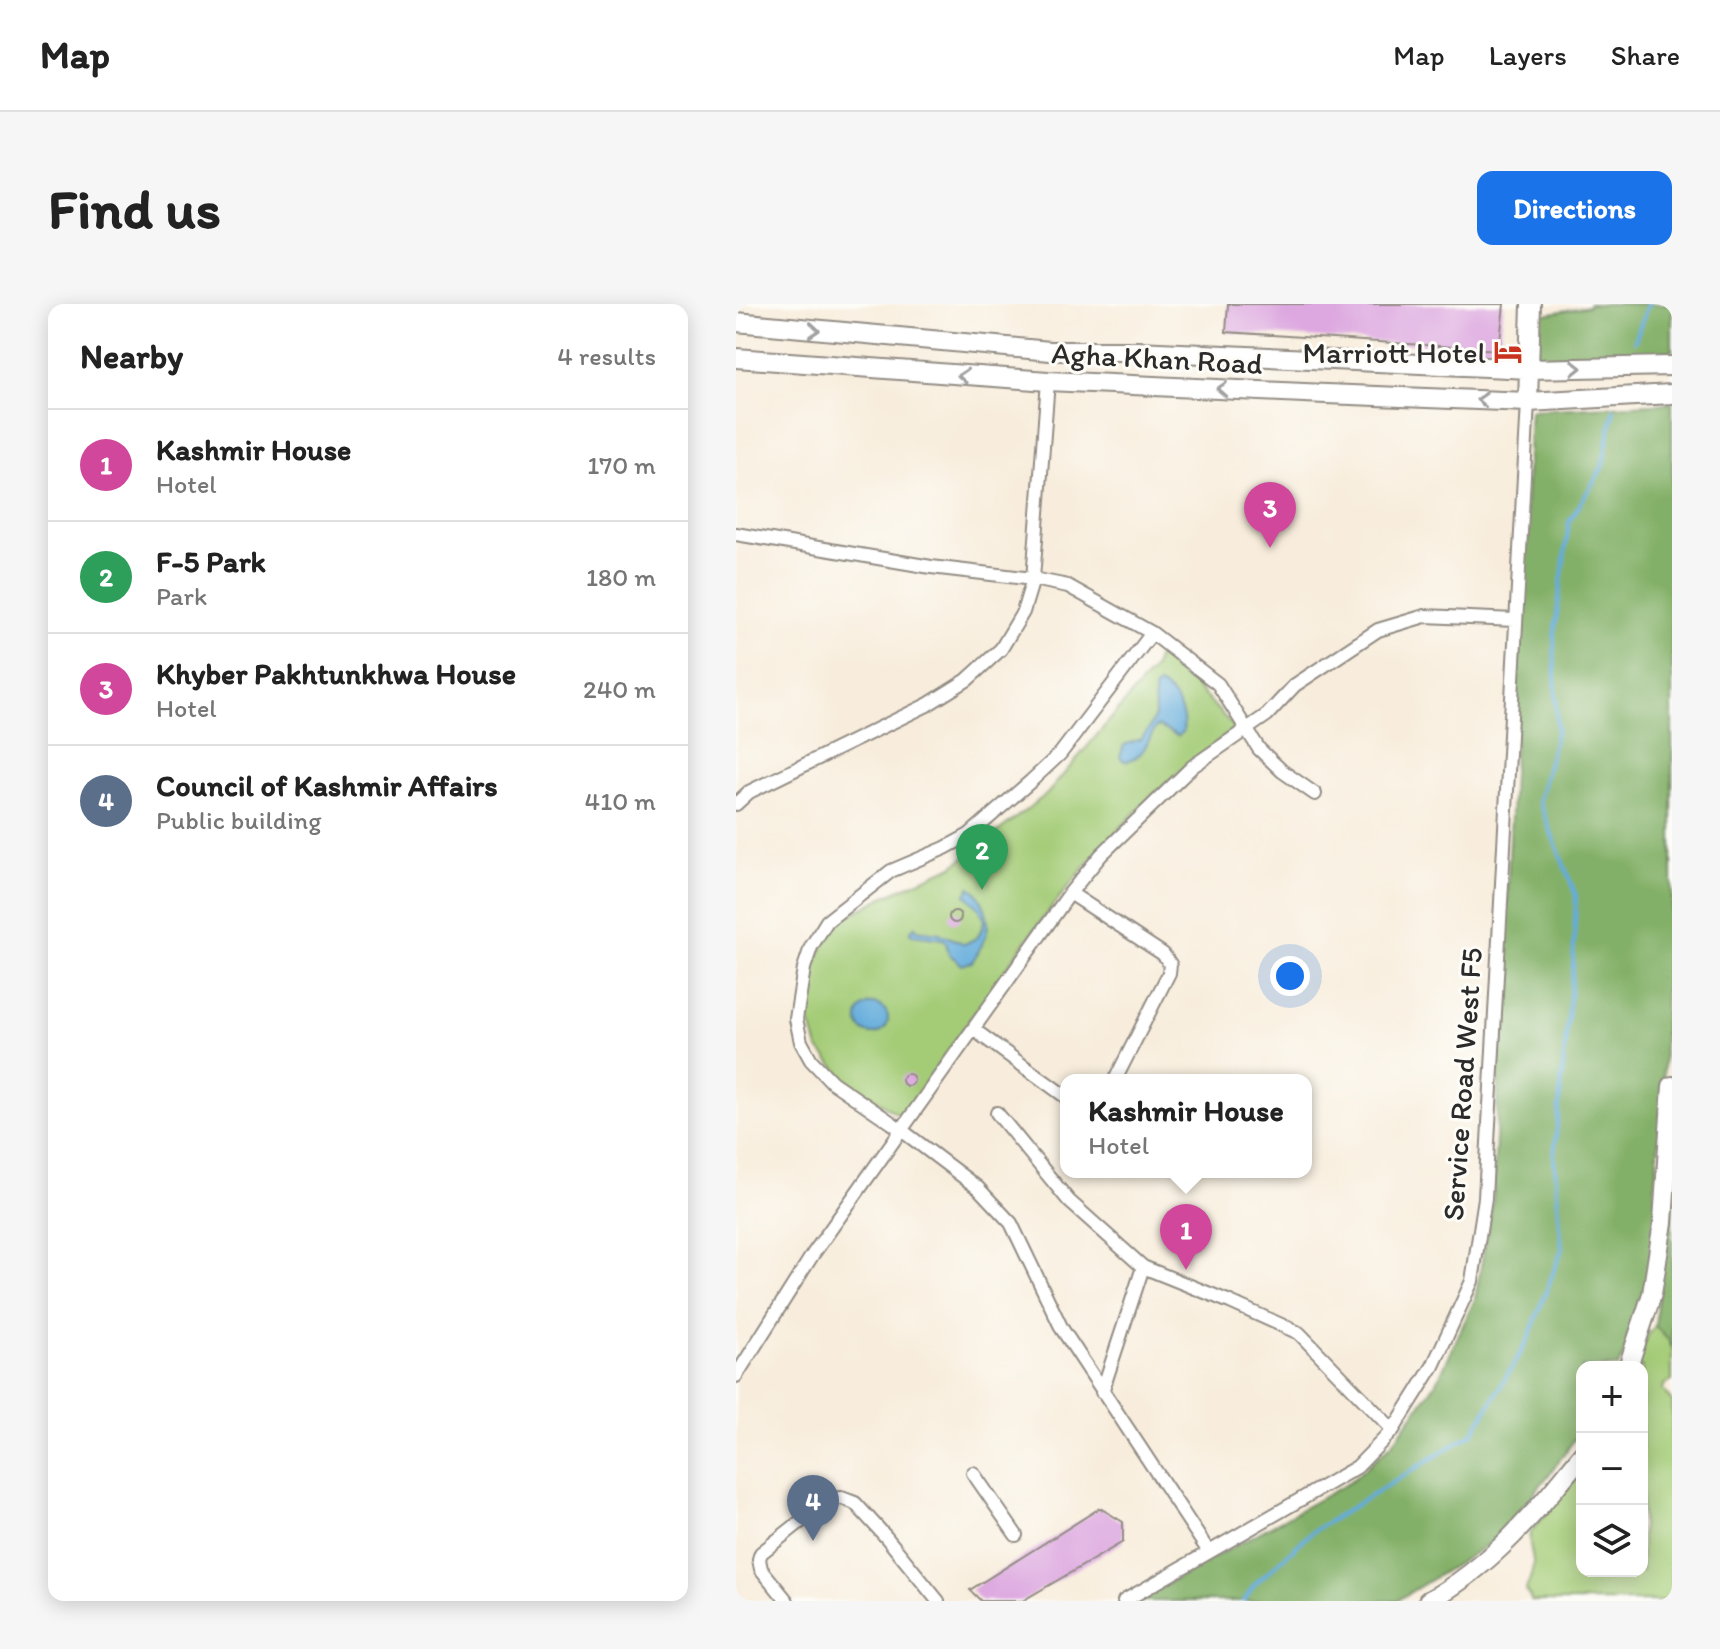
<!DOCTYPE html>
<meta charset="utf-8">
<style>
:root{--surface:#fff;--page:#f6f6f6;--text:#222;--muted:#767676;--line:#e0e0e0;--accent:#1a73e8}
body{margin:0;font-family:Itim,sans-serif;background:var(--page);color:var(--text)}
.controls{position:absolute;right:24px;bottom:24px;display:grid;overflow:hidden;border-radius:16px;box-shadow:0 4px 20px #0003}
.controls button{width:72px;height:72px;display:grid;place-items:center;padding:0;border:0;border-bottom:2px solid var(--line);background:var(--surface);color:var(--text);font:40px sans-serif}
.you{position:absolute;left:554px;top:672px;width:28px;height:28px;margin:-20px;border:6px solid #fff;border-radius:50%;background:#1a73e8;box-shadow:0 0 0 12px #1a73e833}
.badge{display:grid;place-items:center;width:52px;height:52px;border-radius:50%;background:var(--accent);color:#fff;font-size:26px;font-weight:700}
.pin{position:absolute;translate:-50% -66px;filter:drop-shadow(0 2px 4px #0008)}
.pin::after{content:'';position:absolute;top:42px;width:28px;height:24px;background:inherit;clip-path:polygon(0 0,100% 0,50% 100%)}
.popup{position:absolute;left:324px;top:770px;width:252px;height:104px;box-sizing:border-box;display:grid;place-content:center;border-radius:16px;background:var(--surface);filter:drop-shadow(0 2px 6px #0005);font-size:26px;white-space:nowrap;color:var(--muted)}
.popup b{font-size:30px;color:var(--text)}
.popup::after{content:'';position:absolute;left:50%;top:100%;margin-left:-16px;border:16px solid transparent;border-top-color:var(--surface)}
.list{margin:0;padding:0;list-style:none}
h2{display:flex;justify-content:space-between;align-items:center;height:104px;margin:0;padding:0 32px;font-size:34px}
h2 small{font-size:26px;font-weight:400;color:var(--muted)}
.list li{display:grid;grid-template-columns:52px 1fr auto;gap:24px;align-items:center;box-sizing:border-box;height:112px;padding:0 32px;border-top:2px solid var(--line)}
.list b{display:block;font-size:30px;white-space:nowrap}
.list p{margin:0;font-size:26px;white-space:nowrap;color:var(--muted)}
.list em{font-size:26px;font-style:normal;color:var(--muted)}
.icon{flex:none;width:44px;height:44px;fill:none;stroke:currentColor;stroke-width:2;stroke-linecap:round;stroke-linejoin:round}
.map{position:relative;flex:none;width:936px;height:1297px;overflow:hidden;border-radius:16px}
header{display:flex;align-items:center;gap:48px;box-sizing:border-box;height:112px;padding:0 40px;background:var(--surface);border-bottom:2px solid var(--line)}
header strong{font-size:38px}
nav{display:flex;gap:44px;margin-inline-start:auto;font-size:28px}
.intro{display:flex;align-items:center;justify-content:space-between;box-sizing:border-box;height:192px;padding:0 48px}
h1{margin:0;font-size:56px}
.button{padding:20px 36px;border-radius:16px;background:var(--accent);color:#fff;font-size:28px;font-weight:700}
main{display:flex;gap:48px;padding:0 48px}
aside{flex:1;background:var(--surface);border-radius:16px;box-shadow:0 4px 20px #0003}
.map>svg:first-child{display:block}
.green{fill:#a4cc77;stroke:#687c51;stroke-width:2}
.forest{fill:#83b068;stroke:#576e4a;stroke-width:2}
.water{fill:#63acdb;stroke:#476c83;stroke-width:2}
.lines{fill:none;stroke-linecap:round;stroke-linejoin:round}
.stream{stroke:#63acdb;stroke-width:4}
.building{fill:#dda8e0}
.street-casing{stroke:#928c84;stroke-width:16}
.secondary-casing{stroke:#928c84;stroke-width:22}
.street{stroke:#fff;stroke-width:12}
.secondary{stroke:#fff;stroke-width:18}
.oneway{stroke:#a0a0a0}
.labels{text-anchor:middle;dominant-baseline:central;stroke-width:6;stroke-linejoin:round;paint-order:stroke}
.poi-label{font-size:30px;fill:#2b2b2b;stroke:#fdfcf7;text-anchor:end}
.street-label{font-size:30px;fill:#2b2b2b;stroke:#fdfcf7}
</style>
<header>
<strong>Map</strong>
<nav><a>Map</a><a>Layers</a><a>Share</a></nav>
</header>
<div class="intro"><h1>Find us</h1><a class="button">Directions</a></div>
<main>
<aside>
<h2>Nearby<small>4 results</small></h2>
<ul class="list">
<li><span class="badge" style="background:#d1479c">1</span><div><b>Kashmir House</b><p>Hotel</p></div><em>170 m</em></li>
<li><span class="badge" style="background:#2e9e5b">2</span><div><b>F-5 Park</b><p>Park</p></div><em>180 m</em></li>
<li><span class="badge" style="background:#d1479c">3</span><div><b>Khyber Pakhtunkhwa House</b><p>Hotel</p></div><em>240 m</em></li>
<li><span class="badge" style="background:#5c6f8a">4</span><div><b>Council of Kashmir Affairs</b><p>Public building</p></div><em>410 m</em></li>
</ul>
</aside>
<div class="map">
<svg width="936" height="1297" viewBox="0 0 936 1297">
<rect width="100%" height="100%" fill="#fdfcf7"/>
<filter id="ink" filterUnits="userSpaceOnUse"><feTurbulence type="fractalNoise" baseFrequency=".0125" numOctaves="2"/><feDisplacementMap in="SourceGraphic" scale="16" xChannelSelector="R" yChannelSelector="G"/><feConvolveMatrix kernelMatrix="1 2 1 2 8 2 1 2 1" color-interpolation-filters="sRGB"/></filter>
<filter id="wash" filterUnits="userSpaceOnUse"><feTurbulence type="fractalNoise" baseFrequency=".006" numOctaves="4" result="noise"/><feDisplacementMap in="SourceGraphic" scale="32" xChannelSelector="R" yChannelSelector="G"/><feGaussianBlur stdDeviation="1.8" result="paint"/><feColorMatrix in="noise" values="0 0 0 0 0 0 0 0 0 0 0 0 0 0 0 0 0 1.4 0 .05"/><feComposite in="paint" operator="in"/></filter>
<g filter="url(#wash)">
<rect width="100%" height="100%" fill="#f8eddc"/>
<path class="green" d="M 426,351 L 434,351 L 441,356 L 464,387 L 499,424 C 471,447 440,469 414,494 C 316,587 243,704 166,813 L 109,775 L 82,744 L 71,709 L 72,687 L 79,660 L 88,642 L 105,616 L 149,592 L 217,562 L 311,490 L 418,364 L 421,354 Z
M 919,1022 L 936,1040 L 936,1077 L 928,1081 L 927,1086 L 936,1098 L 936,1297 L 796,1297 L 790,1286 C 793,1276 798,1268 797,1257 C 796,1247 792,1239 794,1229 L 846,1166 L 846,1267 L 906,1267 L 906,1063 L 899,1063 L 913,1029 Z"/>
<path class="forest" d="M 853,0 L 936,0 L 936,47 L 797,54 L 798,12 L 852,2 Z
M 936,99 L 936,598 L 930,649 L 927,786 L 919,884 L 920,920 L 910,999 L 882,1063 L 846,1063 L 846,1125 L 813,1171 L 758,1237 L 660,1297 L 400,1297 L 614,1178 L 656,1140 L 702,1076 L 739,995 L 757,897 L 794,106 Z
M 936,851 L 936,1044 L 932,1035 L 919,1022 Z"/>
<path class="water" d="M 422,381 C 439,386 450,411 447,428 L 442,432 L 421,422 C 411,435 410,455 388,457 L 384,453 L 388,441 L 405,435 L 413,425 L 419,412 L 418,385 Z
M 234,583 C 242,587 242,591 246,598 C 258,621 250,636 236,658 L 226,661 L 213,650 L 210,638 L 207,635 L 176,631 L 174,628 L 179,622 L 181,626 L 203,629 L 229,640 L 242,633 L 249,616 L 243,604 L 230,591 Z
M122 715a15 15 0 1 1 30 0a15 15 0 1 1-30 0Z"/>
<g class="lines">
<path class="stream" d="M 899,37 L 912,0
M 508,1297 L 518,1281 L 576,1228 L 737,1129 L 792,1036 L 826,945 L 818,852 L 837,663 L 840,592 L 803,497 L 821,426 L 818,333 L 833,218 L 866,164 L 878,106"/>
</g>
<g id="blocks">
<path class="building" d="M 492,0 L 768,0 L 763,46 L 490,28 Z
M213 613a6 6 0 1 1 12 0a6 6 0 1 1-12 0Z
M166 776a6 6 0 1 1 12 0a6 6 0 1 1-12 0Z
M 364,1204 L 387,1218 L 387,1238 L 286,1297 L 245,1297 L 234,1286 Z"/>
</g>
</g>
<g filter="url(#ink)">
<use href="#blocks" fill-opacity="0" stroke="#928c84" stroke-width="2"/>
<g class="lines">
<defs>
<path id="street" d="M 0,230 L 195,263 L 297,275 L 332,282 L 416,329 L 482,380 L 523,445 L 546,467 L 579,490
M 416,329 L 324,450 L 295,477 L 233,531 L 209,544 L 155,567 L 91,617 L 75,643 L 68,664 L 60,715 L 65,738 L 75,756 L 96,778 L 156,819 L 242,884 L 275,919 L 326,1025 L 473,1248
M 0,500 L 13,488 L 191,401 L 231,376 L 265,345 L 287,308 L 297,275 L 312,77
M 334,589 L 427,650 L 434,660 L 433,669 L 379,776
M 237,725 L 330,793
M 261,809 L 333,897 L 407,963 L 494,998 L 563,1029 L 657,1126
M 0,1072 L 77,950 L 334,589 L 365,551 L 457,462 L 531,411 L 559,381 L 642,326 L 689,312 L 779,316
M 366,1088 L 407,963
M 237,1169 L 280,1231
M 51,1297 L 25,1265 L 23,1255 L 25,1249 L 93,1195 L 106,1194 L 119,1199 L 150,1233 L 202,1297
M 388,1297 L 621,1163 L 657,1126 L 697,1062 L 736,977 L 749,894 L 792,98"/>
<path id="secondary" d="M 0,18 L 314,47 L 401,47 L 794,65 L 936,62
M 0,54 L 312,77 L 590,90 L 792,98 L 936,90
M 792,98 L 795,0
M 892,1063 L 916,990 L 927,918 L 936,782
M 692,1297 C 755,1263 802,1206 846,1151"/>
</defs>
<use href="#street" class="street-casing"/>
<use href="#secondary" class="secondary-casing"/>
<use href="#street" class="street"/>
<use href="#secondary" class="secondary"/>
</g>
<defs><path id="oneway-chevron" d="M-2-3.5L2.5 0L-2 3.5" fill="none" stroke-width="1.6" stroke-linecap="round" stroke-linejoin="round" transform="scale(2)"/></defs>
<g class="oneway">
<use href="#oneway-chevron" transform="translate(78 26) rotate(5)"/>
<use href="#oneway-chevron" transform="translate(840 64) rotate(-1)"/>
<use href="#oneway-chevron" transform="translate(227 72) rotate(-176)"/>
<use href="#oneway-chevron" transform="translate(486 85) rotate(-177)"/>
<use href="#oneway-chevron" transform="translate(746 96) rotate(-178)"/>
</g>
</g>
<defs>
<symbol id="hotel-bare" viewBox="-9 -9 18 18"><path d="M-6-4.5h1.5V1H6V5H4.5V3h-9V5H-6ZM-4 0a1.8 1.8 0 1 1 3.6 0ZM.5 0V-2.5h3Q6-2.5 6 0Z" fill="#c8321e" stroke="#fdfcf7" stroke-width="2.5" paint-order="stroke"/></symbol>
</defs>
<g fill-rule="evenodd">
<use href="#hotel-bare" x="752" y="28" width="40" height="40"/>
</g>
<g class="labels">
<g class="poi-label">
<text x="750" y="48">Marriott Hotel</text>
</g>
<g class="street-label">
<text transform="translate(421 54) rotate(3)">Agha Khan Road</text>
<text transform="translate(726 780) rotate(-86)">Service Road West F5</text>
</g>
</g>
</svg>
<div class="controls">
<button>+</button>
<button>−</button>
<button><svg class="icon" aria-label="layers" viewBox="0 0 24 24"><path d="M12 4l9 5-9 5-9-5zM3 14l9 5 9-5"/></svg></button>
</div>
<div class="you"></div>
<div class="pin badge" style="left:450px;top:966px;background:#d1479c">1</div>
<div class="popup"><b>Kashmir House</b>Hotel</div>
<div class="pin badge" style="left:246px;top:586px;background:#2e9e5b">2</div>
<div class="pin badge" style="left:534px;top:244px;background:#d1479c">3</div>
<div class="pin badge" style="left:77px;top:1237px;background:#5c6f8a">4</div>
</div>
</main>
